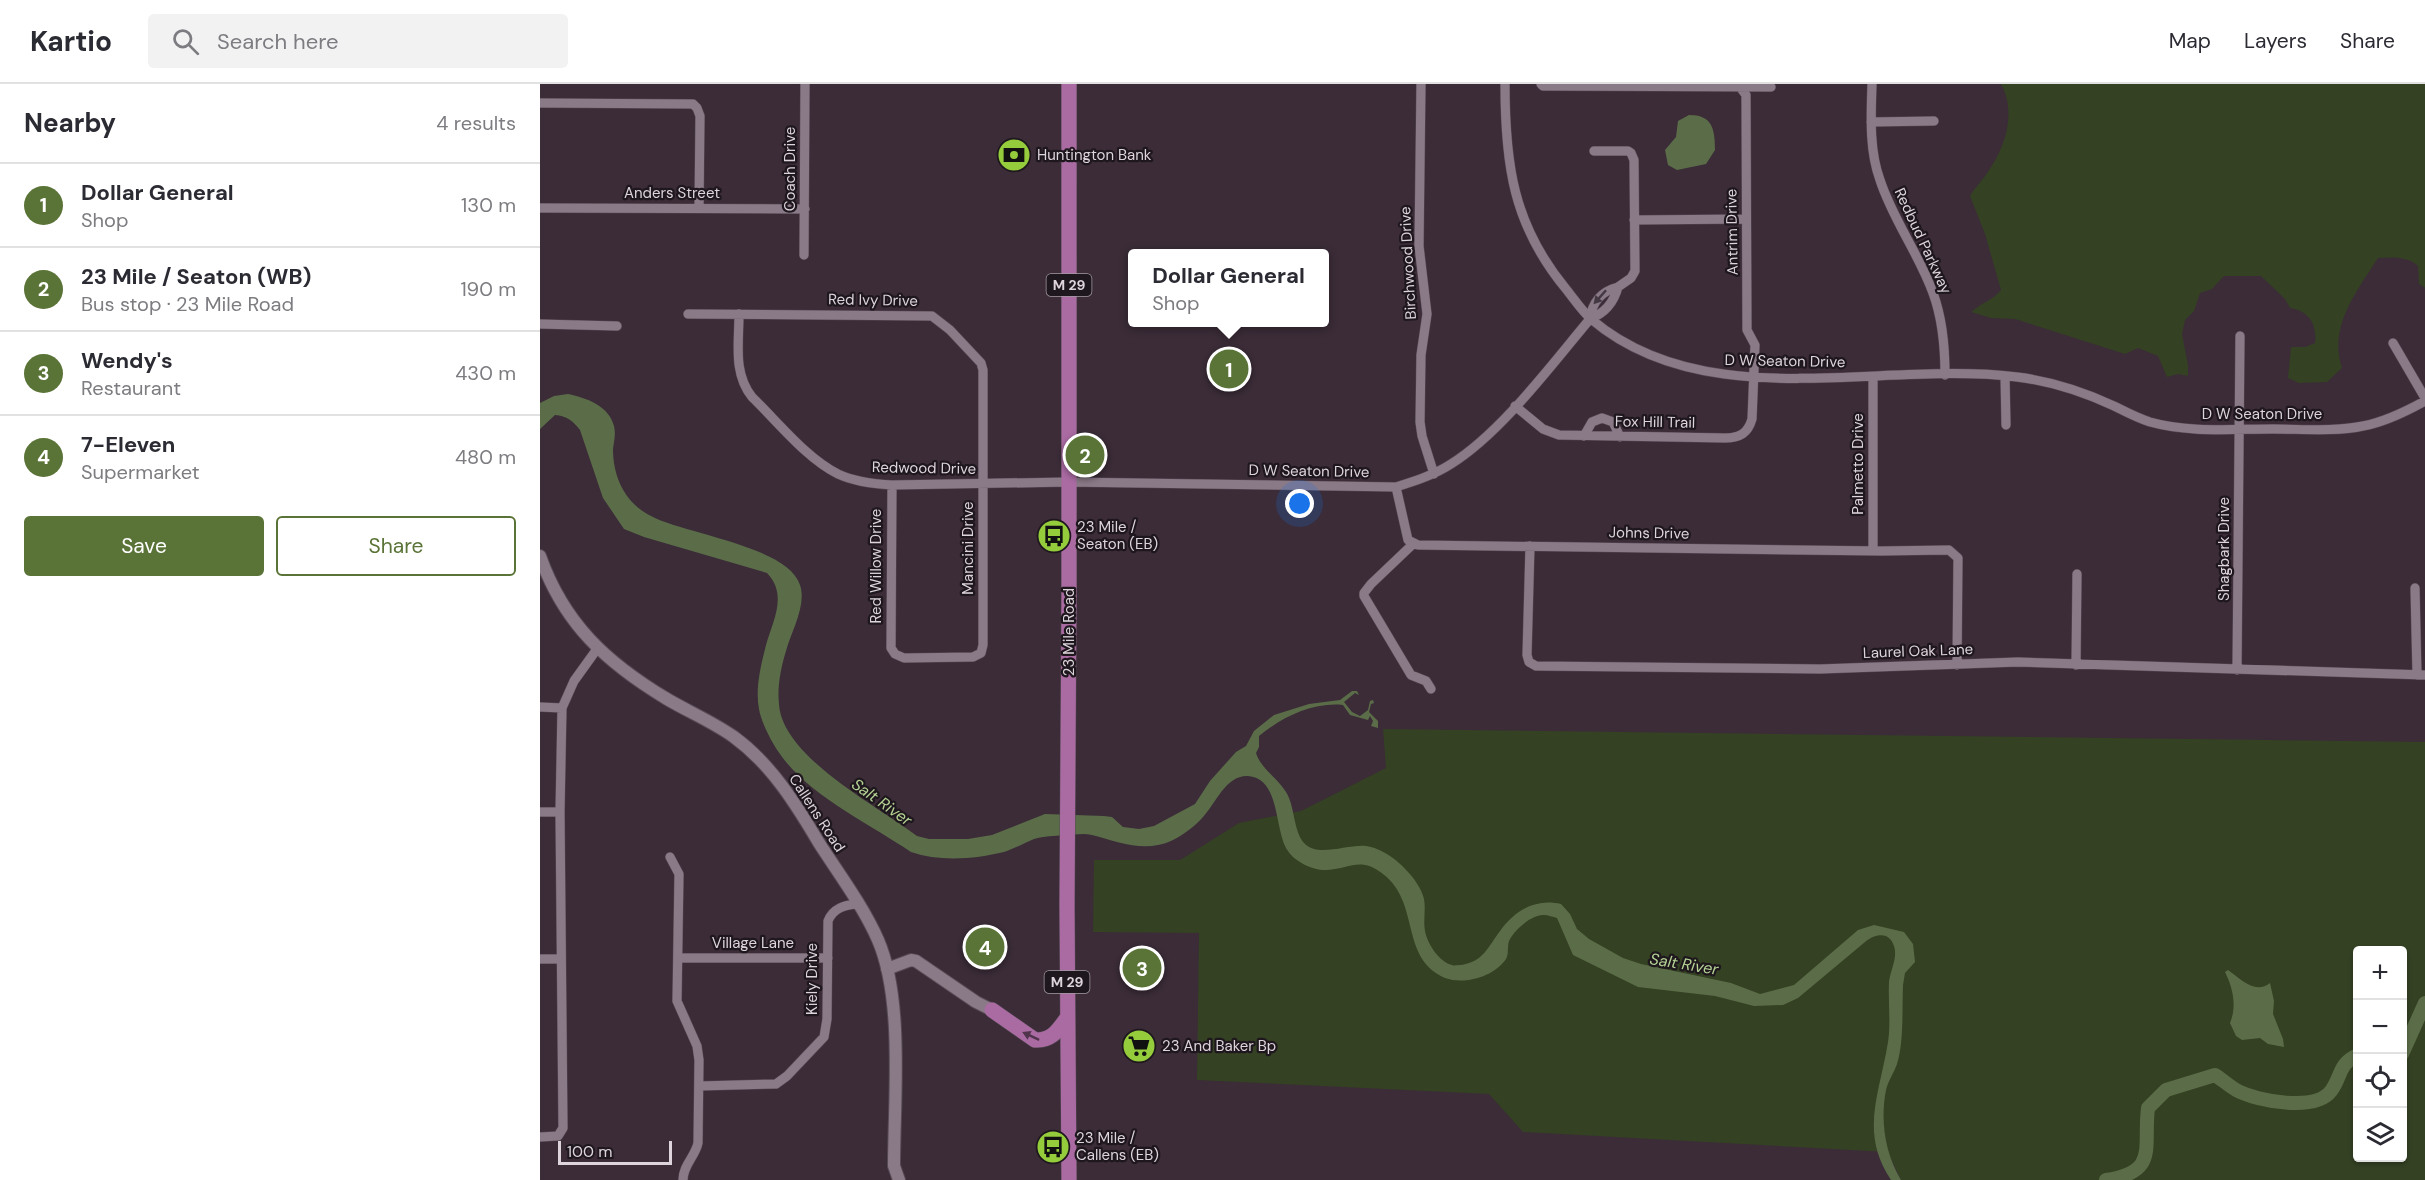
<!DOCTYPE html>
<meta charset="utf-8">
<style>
:root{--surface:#fff;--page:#f2f2f3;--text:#2b2b33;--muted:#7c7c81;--line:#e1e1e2;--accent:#5a7337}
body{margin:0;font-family:"DM Sans",sans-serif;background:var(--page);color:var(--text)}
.controls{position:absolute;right:18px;bottom:18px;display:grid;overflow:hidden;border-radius:6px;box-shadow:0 2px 4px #0004}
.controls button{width:54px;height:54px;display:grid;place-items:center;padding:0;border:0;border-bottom:2px solid var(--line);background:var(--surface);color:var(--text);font:30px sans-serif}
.scale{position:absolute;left:18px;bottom:15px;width:114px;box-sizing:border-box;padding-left:6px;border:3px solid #ded4dc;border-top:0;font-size:16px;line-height:21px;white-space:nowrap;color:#ded4dc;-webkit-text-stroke:4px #1e171d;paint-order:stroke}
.you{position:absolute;left:760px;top:420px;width:21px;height:21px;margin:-15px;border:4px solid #fff;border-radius:50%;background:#1a73e8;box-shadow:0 0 0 9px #1a73e833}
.badge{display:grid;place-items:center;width:39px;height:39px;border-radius:50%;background:var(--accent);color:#fff;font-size:20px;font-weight:700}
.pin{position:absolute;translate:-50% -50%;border:3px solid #fff;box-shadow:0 2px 6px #0006}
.popup{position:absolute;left:588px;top:165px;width:201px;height:78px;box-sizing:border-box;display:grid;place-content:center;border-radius:6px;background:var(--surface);filter:drop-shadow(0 2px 4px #0005);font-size:20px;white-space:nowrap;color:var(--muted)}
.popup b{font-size:22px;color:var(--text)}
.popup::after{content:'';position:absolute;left:50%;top:100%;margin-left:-12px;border:12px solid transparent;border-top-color:var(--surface)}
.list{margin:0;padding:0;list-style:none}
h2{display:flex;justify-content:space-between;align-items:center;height:78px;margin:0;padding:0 24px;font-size:26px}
h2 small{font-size:20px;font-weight:400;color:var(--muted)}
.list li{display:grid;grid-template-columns:39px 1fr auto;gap:18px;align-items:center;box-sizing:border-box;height:84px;padding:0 24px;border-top:2px solid var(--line)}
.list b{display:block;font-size:22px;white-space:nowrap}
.list p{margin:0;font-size:20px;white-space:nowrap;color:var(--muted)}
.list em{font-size:20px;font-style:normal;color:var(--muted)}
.actions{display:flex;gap:12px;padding:18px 24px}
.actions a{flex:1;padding:14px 0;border:2px solid var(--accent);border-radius:6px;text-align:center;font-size:21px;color:var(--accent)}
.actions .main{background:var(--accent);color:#fff}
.icon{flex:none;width:33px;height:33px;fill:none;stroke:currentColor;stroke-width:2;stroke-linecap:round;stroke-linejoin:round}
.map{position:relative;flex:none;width:1885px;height:1096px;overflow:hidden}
header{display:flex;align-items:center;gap:36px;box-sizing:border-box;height:84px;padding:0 30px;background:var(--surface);border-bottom:2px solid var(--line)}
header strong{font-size:28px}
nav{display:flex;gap:33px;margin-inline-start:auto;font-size:21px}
.search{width:420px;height:54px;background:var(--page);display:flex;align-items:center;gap:15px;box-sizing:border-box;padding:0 21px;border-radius:6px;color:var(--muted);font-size:22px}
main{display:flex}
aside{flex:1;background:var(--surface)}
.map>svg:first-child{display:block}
.green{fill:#344123;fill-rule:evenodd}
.water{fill:#5b6d48}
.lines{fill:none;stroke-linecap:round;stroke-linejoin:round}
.river{stroke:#5b6d48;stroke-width:14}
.minor-casing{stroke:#574a55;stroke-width:10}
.tertiary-casing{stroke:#574a55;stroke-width:14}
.primary-casing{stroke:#574a55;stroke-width:16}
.minor{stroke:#8a7987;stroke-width:9}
.tertiary{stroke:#8a7987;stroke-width:12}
.primary{stroke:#aa6ba3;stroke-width:15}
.oneway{fill:#443942}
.oneway2{fill:#4f344c}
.labels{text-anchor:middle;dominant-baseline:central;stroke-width:4.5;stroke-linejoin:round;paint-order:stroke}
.shield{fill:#1e171d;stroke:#a49ba3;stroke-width:1.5}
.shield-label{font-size:14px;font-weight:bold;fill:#ded4dc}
.poi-label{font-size:15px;fill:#ded4dc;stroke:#1e171d;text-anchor:start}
.street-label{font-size:15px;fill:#ded4dc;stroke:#1e171d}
.water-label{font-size:16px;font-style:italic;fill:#b5d394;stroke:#1e171d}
</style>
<header>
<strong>Kartio</strong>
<div class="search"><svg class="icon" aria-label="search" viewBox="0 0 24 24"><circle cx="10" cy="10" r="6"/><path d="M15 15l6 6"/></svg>Search here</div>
<nav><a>Map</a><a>Layers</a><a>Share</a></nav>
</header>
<main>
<aside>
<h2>Nearby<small>4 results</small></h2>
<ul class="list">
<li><span class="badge">1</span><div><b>Dollar General</b><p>Shop</p></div><em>130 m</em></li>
<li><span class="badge">2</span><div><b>23 Mile / Seaton (WB)</b><p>Bus stop · 23 Mile Road</p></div><em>190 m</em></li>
<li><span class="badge">3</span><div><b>Wendy's</b><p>Restaurant</p></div><em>430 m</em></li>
<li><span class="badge">4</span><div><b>7-Eleven</b><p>Supermarket</p></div><em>480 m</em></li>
</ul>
<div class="actions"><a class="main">Save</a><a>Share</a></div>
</aside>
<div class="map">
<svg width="1885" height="1096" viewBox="0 0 1885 1096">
<rect width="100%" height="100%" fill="#3b2c38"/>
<path class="green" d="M 1461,0 L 1885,0 L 1885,204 L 1879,200 L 1878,182 C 1868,172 1851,173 1838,174 C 1817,207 1788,243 1802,284 L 1787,298 L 1759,299 L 1748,294 L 1751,263 L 1765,263 L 1775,259 C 1777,240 1769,227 1750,224 L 1745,215 L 1721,192 L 1684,192 L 1672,205 L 1660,209 L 1654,227 L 1645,236 L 1642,250 L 1648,281 L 1648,292 L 1638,290 L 1627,293 L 1618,272 L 1598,264 L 1585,270 L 1475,235 L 1451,234 L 1431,228 C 1441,219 1453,216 1461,206 L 1445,150 L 1430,112 C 1435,103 1442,97 1447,89 C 1465,64 1477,29 1461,0 Z
M 843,645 L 1885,658 L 1885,1096 L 1361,1096 L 1348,1068 L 983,1048 L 949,1010 L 657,996 L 659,849 L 553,848 L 554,776 L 640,776 L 699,739 L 761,727 L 846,684 ZM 1818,866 L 1862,866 L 1862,1074 L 1818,1074 Z"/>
<path class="water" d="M 1149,31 C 1172,31 1175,44 1175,66 L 1166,80 L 1137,86 L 1128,81 L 1125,66 L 1136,53 L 1138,37 Z
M 28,310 C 47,314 69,322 74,342 C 76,350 74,357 73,365 C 73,393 85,419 111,432 C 144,450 248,462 260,501 C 267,521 251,548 246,567 C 241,583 237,603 239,620 C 242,673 338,722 377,752 L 389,755 L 428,755 L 452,751 L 505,730 L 564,732 L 572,733 L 583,743 L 599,745 L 614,742 L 655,720 L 670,697 L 696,668 L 706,662 L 714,647 L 734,631 L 769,620 L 800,616 L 812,607 L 817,607 L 819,611 L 815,609 L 804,618 L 812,628 L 820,632 L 828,626 L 830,617 L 833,616 L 834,619 L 831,620 L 829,628 L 838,637 L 838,644 L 831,642 L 833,637 L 830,632 L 828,636 L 810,631 L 803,621 C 773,618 742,633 719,652 L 719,663 L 716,669 C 721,685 737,693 746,708 C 755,722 753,746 764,759 C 777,774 808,760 826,762 C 841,764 858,776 868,788 C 874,794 882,806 884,815 C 886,826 883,836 885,847 C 887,859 899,878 912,881 C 913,882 919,881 921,881 C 943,878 948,863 960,847 C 975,826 996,814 1021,820 L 1030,830 L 1037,845 L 1049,855 L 1083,874 L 1101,880 L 1191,899 L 1220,910 L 1254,901 L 1318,846 L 1334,841 L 1364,848 L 1373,860 L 1375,878 L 1365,889 L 1363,901 C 1362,925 1364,958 1357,980 C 1354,989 1348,997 1346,1006 C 1340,1037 1345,1069 1361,1096 L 1351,1096 C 1319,1048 1340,1009 1348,958 C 1351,939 1348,918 1349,898 C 1350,887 1358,874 1354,862 C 1349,847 1335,850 1325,858 L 1258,914 L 1243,921 L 1214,922 L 1175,912 L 1098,903 L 1033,871 L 1017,834 C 1013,833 1008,831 1004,831 C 992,830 974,846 969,857 C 967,863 969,870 966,875 C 954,893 924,901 905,894 C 859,874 881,819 843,790 C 820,772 810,785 787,786 C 774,787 755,778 748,767 C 734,748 741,694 708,692 C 686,691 676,719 663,733 C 654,743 643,751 631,757 C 604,769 579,758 552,751 C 543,749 534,751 525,751 C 514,752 504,752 494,755 C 484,759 474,765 464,768 C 435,775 400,778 371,768 C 330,740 268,711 240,670 C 232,659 221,638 219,625 C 215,604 221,581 226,561 C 233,536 248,511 227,489 L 104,453 L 84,445 L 63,414 L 40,346 C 33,337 27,332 15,331 L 0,345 L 0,319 L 14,312 Z
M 1688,886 C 1701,895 1715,911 1730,899 L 1734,917 L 1733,930 L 1743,955 L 1744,963 L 1728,960 L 1720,954 L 1702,956 L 1696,952 L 1690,939 C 1697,922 1693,904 1685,888 Z"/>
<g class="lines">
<path class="river" d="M 1862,970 L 1885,919
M 1566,1096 C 1619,1088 1603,1064 1608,1024 L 1626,1006 L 1675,991 C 1683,996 1690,1003 1698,1007 C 1718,1017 1775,1028 1791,1007 C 1802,992 1798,980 1818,971"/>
<defs>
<path id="minor" d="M 881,0 L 879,162 L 887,230 L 881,271 L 880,338 L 882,352 L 894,390
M 965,0 C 965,80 973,141 1026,205 C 1034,215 1042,227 1051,235 C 1166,333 1340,276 1477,293 C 1510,297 1544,308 1574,322 C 1586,328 1597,334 1610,338 C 1649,349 1692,345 1733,345 C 1763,345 1794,348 1823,342 C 1845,338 1865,328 1885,317
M 1001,0 L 1003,2 L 1231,3
M 1332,0 C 1331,32 1329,66 1340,96 C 1353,136 1379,170 1393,209 C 1403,236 1405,263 1405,291
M 0,19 L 153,20 L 157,24 L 160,32 L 159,124
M 1331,38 L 1394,37
M 1054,67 L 1088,67 L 1091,69 L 1094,76 L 1095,187 L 1091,194 L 1078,203
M 0,124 L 265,125
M 1094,136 L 1206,135
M 264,171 L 265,0
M 148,230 L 392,232 L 410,246 L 441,279 L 443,286 L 443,561 L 441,569 L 433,573 L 364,574 L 355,570 L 351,564 L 352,401
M 199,230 C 199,260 193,289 212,313 C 237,337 266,374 298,390 C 315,398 333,400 352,401 L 528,398 L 856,403 C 875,397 894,391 911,380 C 961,349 1012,280 1050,235 C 1065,229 1074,218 1078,203 C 1062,207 1052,218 1050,235
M 0,240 L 77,242
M 1853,259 L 1885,314
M 1465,292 L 1466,341
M 975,322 L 1003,345 L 1019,351 L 1185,354 C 1200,354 1208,349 1212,335 L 1215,261 L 1207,246 L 1206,11 L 1200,3
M 1044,352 L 1052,338 L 1062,334 L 1073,338 L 1080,353
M 856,403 L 868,456 L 878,461 L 1341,467 L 1409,466 L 1418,474 L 1417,581
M 873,460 L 831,500 L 824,509 L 824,512 L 871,591 L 886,597 L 891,605
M 990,462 L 987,571 L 989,578 L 996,582 L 1280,585 L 1478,578 L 1885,591
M 1333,467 L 1333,293
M 1875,504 L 1877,591
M 1536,581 L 1537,490
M 1697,586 L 1700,252
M 0,623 L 22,624
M 0,728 L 20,728
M 130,773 L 139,790 L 137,917 L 157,962 L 159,976 L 158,1059 C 155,1073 143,1081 143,1096
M 138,874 L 288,874
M 0,875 L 21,875
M 159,1002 L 236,1000 L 247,992 L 284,953 L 287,935 L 288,837 C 293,824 305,821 317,820
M 0,1053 L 18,1052 L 23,1044 L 20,728 L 22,624 L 34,597 L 57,565"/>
<path id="tertiary" d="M 0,472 C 24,540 67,579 127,615 C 149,628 173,638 194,653 C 231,680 256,720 279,759 C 299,790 323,822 338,856 C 364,916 354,1016 354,1082 L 359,1096
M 347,885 L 371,876 L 376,877 L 436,918 L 452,926"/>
<path id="primary" d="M 452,926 L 495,956 C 512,957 518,946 527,934
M 529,1096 L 527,821 L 529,510 L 529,0"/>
</defs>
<use href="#minor" class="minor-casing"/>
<use href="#tertiary" class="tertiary-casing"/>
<use href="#primary" class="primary-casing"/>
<use href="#minor" class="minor"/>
<use href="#tertiary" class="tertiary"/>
<use href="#primary" class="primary"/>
</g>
<defs><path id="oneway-solid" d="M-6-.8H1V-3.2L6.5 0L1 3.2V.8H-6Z" transform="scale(1.5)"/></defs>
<use class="oneway" href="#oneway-solid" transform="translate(1060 213) rotate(132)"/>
<use class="oneway2" href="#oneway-solid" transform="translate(491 952) rotate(-155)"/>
<defs>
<symbol id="bank-disc" viewBox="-11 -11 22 22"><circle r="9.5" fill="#94cc3c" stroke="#1e171d"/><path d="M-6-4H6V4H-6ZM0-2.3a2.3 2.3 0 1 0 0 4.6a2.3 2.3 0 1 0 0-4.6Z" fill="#111"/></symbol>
<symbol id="bus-disc" viewBox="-11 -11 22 22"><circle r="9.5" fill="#94cc3c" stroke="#1e171d"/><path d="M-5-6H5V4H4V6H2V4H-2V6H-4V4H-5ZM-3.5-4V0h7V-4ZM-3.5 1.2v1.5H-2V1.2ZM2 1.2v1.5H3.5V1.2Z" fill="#111"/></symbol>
<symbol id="supermarket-disc" viewBox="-11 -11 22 22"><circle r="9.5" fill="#94cc3c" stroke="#1e171d"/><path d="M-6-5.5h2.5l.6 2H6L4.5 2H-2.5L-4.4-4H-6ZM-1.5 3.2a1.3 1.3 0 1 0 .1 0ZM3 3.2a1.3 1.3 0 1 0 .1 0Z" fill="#111"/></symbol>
</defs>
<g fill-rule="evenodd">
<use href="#bank-disc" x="455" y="52" width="38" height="38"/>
<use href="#bus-disc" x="495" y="433" width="38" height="38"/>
<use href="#supermarket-disc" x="580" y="943" width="38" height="38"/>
<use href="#bus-disc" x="494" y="1044" width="38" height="38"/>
</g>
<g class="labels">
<g class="shield">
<rect x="506.5" y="190" width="45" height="22" rx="4.5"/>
<rect x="504.5" y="887" width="45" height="22" rx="4.5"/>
</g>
<g class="shield-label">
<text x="529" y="201">M 29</text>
<text x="527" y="898">M 29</text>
</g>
<g class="poi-label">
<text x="497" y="71">Huntington Bank</text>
<text x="537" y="443">23 Mile /<tspan x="537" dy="17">Seaton (EB)</tspan></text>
<text x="622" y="962">23 And Baker Bp</text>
<text x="536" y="1054">23 Mile /<tspan x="536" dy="17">Callens (EB)</tspan></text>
</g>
<g class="street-label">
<text transform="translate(250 85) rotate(-90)">Coach Drive</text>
<text x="132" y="109">Anders Street</text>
<text transform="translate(1192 148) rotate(-91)">Antrim Drive</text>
<text transform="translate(1383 157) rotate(65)">Redbud Parkway</text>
<text transform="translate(868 179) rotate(-93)">Birchwood Drive</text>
<text transform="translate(333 216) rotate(1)">Red Ivy Drive</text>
<text transform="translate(1245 277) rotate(1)">D W Seaton Drive</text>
<text x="1722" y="330">D W Seaton Drive</text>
<text transform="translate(1115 338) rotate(1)">Fox Hill Trail</text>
<text transform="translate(1318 380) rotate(-90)">Palmetto Drive</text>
<text transform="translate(384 384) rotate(1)">Redwood Drive</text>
<text transform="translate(769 387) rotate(1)">D W Seaton Drive</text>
<text transform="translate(1109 449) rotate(1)">Johns Drive</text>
<text transform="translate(428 464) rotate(-90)">Mancini Drive</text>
<text transform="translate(1684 465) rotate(-90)">Shagbark Drive</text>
<text transform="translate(336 482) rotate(-90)">Red Willow Drive</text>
<text transform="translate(529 548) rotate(-90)">23 Mile Road</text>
<text transform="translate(1378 567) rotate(-2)">Laurel Oak Lane</text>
<text transform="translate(277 729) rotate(57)">Callens Road</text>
<text x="213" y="859">Village Lane</text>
<text transform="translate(272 895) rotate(-90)">Kiely Drive</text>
</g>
<g class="water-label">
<text transform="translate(342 718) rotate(35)">Salt River</text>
<text transform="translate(1144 880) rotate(9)">Salt River</text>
</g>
</g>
</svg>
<div class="controls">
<button>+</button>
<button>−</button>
<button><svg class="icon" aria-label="locate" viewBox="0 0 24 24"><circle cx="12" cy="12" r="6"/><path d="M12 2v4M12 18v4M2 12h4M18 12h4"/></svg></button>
<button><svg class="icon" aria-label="layers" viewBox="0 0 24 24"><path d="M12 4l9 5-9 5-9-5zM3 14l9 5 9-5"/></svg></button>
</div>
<div class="scale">100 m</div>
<div class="you"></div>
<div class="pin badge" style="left:689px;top:285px">1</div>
<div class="popup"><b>Dollar General</b>Shop</div>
<div class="pin badge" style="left:545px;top:371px">2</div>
<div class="pin badge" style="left:602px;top:884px">3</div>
<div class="pin badge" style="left:445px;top:863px">4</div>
</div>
</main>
